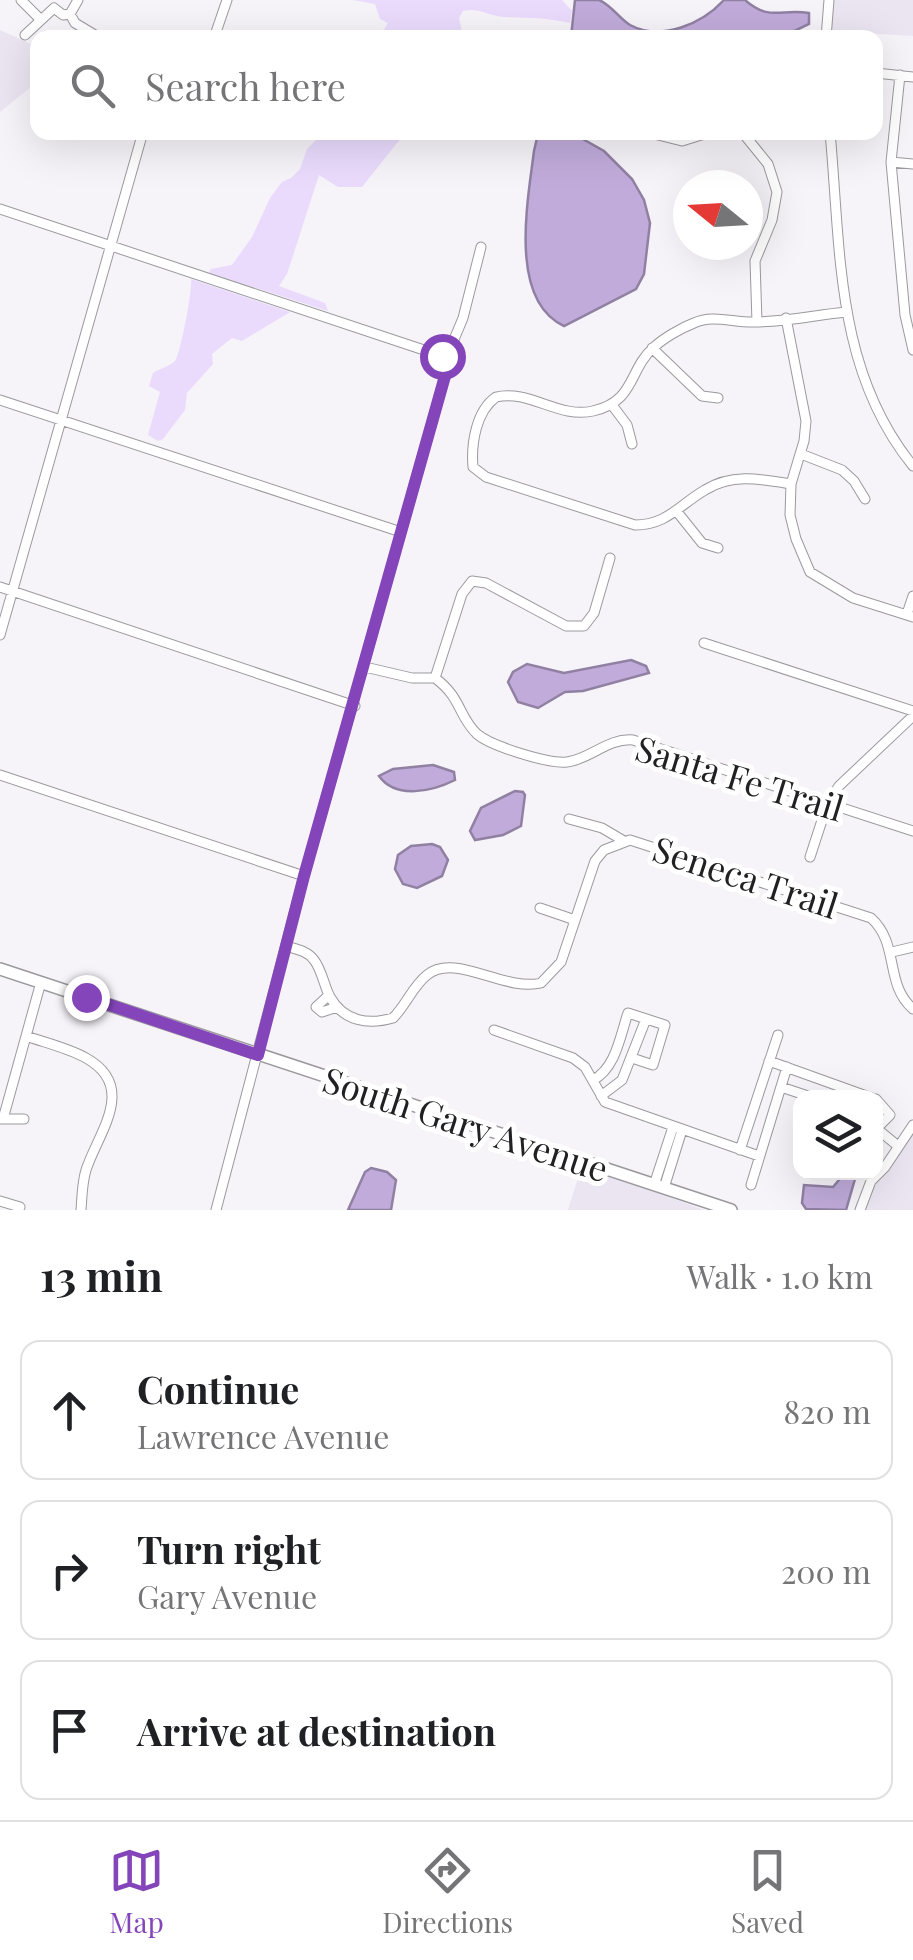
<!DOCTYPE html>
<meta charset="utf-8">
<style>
:root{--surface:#fff;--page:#f2f2f2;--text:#202124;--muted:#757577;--line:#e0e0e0;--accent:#8445ba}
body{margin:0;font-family:"Playfair Display",serif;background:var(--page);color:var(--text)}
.controls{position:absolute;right:30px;bottom:30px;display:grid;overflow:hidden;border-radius:20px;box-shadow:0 10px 40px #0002}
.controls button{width:90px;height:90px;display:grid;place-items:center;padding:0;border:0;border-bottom:2px solid var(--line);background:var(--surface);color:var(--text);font:50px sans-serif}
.compass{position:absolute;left:673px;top:170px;width:90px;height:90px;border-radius:50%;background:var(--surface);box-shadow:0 10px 40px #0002;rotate:288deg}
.stop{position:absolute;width:30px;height:30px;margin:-22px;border:8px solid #8445ba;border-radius:50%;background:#fff}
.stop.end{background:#8445ba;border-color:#fff;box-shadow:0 2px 10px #0008}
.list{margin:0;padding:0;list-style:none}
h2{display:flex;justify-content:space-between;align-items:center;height:130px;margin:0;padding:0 40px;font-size:42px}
h2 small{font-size:32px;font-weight:400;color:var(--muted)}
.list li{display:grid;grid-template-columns:65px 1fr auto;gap:30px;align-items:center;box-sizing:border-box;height:140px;margin:0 20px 20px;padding:0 20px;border:2px solid var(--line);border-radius:20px}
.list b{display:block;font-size:38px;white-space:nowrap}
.list p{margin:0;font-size:32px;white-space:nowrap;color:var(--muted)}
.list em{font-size:32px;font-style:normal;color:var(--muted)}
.icon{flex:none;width:55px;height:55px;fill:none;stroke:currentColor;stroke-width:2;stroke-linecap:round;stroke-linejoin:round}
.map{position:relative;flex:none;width:913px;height:1210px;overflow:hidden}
.search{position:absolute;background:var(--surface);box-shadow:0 10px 40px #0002;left:30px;right:30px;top:30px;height:110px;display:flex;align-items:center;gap:25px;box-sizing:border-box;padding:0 35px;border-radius:20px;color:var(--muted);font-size:38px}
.sheet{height:610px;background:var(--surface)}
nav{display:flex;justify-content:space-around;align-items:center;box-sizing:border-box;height:140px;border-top:2px solid var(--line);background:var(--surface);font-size:28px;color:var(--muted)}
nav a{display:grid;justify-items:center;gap:5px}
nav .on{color:var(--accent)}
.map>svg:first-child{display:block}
.built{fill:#ebe5f2}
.green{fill:#eadbfd}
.water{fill:#c0abda;stroke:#9081a3;stroke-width:2.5}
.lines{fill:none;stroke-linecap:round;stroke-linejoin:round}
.minor-casing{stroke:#9b999e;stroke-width:11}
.major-casing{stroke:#9b999e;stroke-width:14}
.minor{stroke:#fff;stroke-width:9}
.major{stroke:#fff;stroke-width:11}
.route{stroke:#8445ba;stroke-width:12}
.labels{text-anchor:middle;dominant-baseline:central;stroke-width:10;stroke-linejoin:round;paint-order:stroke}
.street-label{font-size:35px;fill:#212022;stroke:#fff}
</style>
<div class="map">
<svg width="913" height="1210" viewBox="0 0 913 1210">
<rect width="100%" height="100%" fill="#f6f3f9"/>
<path class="built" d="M 832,0 L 913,0 L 913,36 L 829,31 Z
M 0,30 L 38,47 L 37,82 L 0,112 Z
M 913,1120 L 913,1210 L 855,1210 L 866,1181 L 883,1165 Z
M 582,1165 L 704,1210 L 568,1210 Z"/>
<path class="green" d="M 353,0 L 562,0 L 572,11 L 570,23 C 544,17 529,18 504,17 C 489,16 478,7 463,11 L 459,18 L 463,37 L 379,38 L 388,23 L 380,19 L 375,4 Z
M 324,132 L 405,133 L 362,187 L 338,187 L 319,175 L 287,274 L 279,286 L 325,303 L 328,311 L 209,273 L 211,269 L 232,265 L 252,237 L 270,198 L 282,182 L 291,178 L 300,169 L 307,149 Z
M 191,279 L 290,312 L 242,341 L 232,338 L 212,354 L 213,364 L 187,393 L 185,410 L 163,439 L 158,441 L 148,435 L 160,392 L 149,386 L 153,373 C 159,369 170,366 175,361 C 180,357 193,288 191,279 Z"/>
<path class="water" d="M 575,0 C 581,0 593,0 599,0 C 610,4 620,19 630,25 C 662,42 703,23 724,0 L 745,0 C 770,22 781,8 809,13 L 809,24 L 782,37 L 571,37 Z
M 544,133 L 572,133 L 604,151 L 632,179 L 644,200 L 650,223 L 644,274 L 636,289 L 564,326 C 508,300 528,200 534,151 L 537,138 Z
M 631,660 L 646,666 L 649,673 L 583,691 L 565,692 L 538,708 L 518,702 L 508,682 L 513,672 L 527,664 L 564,673 Z
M 433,765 L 454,772 L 455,780 C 433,791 396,800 379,776 L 393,769 Z
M 515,791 L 523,792 L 525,795 L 521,826 L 503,835 L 475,840 L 470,831 L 481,808 Z
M 432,844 L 440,847 L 448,860 L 442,876 L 417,888 L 403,884 L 395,869 L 398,855 L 411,846 Z
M 371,1168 L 387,1172 L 396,1180 L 391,1210 L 348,1210 L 365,1172 Z
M 845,1173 L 853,1173 L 855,1179 L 846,1210 L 806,1209 L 802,1203 L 804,1185 L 833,1187 Z"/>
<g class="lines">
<defs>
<path id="minor" d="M 21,0 L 41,20
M 70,14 L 75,23 L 100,38
M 25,35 L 54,8 L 63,15 L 70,14 L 78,0
M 214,38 L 227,0
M 826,38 L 829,0
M 876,73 L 913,77
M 900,75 L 891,162 L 905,315 L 913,350
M 646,132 L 682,141 L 711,132
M 742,132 L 768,164 L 777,192 L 772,220 L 755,261 L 757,322
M 830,132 C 841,250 835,370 913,466
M 891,162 L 913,164
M 0,209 L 442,356 L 445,361
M 786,318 L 806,421 L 804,441 L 791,484 L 790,515 L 796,539 L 810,572 L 853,598 L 913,617
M 652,348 L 702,396 L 718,398
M 0,400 L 401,532
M 612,405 L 627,425 L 632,444
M 801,454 L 842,470 L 854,481 L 865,499
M 791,484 C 761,479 732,473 705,490 C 679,505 667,525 635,525 L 486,477 L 473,467 C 471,444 476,411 496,397 C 529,389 559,419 593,411 C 636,401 628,370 654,347 C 664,338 681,328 694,323 C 713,314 734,323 755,322 C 785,322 816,315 846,312
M 678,513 L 702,543 L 718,548
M 0,587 L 355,706
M 907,614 L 913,596
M 0,635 L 143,132
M 704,643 L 913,711
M 365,667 L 412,678 L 435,678 C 462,698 458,716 477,734 C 491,746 548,764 567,762 C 591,759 607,738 633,740 L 913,831
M 435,678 L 462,594 L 472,581 L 486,583 L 566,626 L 584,626 L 594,613 L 610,558
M 0,775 L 304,876
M 569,819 L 602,828 L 624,841
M 810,857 L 828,802 L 839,786 L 913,716
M 540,908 L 575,920
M 286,946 C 296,949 308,951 314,960 C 322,970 324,986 330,997 C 344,1022 369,1025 393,1018 C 406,1005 413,986 427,975 C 455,952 504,992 541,983 L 561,962 L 595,861 L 604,850 L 630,840 L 871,918 C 900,944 884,984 913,1009
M 892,952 L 913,947
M 329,995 L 316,1007 L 322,1012 L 337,1007
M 494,1030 L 573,1058 L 585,1067 L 605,1102 L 759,1156
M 26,1036 C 46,1043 68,1048 86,1058 C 138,1087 98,1133 86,1170 C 82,1183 82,1197 81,1210
M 769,1061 L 872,1098
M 593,1080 C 616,1068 620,1036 628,1013 L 665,1025 L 653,1065 L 632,1058
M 781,1087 L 814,1098
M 601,1096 L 622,1080 L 646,1019
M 876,1099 L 890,1115 L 876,1129
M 0,1119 L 24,1119
M 3,1119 L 41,982
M 876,1128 L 898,1146
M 740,1150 L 778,1035
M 654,1185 L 673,1127
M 751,1185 L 787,1067
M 664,1188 L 682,1130
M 0,1201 L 20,1207
M 216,1210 L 304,876 L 447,369 L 445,361 L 463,318 L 481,247
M 860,1210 L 871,1181 L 885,1167 L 913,1125"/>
<path id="major" d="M 0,969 L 731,1210"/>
</defs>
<use href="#minor" class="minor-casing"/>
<use href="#major" class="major-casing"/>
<use href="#minor" class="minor"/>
<use href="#major" class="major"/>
</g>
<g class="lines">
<path class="route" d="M 86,997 L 258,1055 L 304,876 L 447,369 L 442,356"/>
</g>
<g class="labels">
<g class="street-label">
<text transform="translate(740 777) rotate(17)">Santa Fe Trail</text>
<text transform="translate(746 876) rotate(18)">Seneca Trail</text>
<text transform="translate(466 1123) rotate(18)">South Gary Avenue</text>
</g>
</g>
</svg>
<div class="controls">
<button><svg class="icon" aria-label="layers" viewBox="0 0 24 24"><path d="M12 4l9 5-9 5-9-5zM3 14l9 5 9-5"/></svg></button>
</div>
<svg class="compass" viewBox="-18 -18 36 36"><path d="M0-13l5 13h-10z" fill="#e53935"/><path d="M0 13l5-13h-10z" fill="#757577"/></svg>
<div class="stop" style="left:442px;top:356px"></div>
<div class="stop end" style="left:86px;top:997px"></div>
<div class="search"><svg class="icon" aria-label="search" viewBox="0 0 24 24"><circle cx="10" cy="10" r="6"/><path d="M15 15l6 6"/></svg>Search here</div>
</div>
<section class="sheet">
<h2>13 min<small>Walk · 1.0 km</small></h2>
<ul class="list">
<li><svg class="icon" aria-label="ahead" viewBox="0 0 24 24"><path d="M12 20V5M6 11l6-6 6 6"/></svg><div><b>Continue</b><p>Lawrence Avenue</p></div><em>820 m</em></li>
<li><svg class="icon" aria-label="right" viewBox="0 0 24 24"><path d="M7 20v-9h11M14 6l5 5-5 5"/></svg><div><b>Turn right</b><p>Gary Avenue</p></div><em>200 m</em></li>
<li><svg class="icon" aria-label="arrive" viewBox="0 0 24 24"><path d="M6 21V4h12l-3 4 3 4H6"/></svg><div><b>Arrive at destination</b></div></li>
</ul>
</section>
<nav>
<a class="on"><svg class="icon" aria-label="map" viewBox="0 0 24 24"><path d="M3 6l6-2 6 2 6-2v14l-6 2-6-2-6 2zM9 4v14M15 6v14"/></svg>Map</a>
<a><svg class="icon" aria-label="directions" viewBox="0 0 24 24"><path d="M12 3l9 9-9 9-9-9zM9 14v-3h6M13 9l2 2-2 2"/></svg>Directions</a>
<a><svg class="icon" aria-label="saved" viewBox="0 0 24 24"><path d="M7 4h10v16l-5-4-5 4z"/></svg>Saved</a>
</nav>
